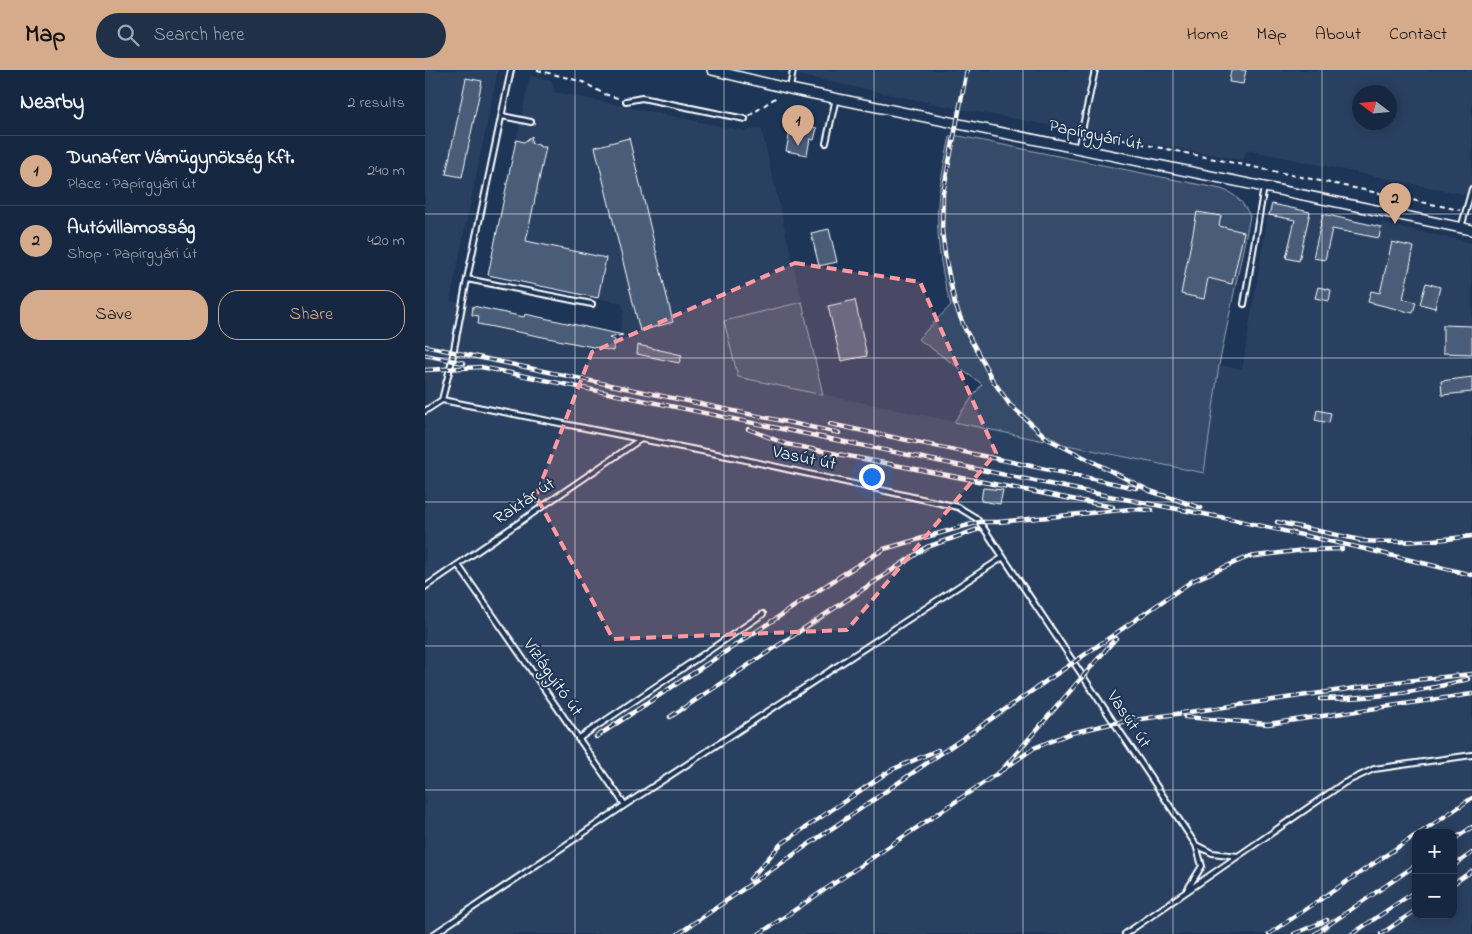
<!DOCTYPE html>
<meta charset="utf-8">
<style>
:root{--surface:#162841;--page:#1f3048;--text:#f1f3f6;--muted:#9ea6b1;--line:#35445a;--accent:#d6ab8b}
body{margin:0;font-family:"Indie Flower",sans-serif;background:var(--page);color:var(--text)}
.controls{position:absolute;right:15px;bottom:15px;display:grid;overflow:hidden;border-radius:10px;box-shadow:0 2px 12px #0003}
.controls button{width:45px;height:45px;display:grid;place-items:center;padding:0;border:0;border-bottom:1px solid var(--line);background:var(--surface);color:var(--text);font:25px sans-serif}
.compass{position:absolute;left:927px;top:15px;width:45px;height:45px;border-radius:50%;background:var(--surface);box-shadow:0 2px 12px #0003;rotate:286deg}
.you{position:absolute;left:446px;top:406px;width:18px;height:18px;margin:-12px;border:4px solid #fff;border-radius:50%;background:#1a73e8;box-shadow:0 0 0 8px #1a73e833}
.badge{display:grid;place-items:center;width:32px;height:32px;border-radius:50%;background:var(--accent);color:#111;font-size:16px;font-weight:700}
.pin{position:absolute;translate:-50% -41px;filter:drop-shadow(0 1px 2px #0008)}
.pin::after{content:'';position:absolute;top:26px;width:18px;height:15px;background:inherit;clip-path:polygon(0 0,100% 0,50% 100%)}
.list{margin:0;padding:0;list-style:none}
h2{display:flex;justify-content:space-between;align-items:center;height:65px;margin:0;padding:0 20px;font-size:21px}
h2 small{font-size:16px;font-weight:400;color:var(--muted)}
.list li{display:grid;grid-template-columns:32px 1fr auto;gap:15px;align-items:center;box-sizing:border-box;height:70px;padding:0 20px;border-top:1px solid var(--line)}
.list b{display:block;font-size:19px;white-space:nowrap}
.list p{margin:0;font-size:16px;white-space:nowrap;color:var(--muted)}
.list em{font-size:16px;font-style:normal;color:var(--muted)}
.actions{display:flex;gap:10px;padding:15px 20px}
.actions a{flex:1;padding:11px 0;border:1px solid var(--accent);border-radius:20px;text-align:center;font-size:18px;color:var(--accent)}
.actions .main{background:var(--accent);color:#111}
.icon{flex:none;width:28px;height:28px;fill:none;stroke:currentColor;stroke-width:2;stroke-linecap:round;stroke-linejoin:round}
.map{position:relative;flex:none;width:1047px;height:864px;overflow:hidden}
header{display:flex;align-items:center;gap:30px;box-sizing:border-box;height:70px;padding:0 25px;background:var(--accent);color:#111}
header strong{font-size:24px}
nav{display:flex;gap:28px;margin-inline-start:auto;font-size:18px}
.search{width:350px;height:45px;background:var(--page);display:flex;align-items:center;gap:12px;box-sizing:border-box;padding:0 18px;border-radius:28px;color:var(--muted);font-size:19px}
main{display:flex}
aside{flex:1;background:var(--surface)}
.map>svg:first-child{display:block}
.built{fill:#2a4161;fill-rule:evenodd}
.green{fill:#364b69;stroke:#9aa5b4}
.building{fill:#4a5d79;stroke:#fff}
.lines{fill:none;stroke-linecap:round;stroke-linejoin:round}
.service-casing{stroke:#fff;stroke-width:8}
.tertiary-casing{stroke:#fff;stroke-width:12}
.path{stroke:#fff;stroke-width:2;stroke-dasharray:5 4;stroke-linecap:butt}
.service{stroke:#1d3557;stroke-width:4}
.tertiary{stroke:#1d3557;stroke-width:9}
.rail-casing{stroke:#fff;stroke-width:4.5}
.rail{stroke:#1d3557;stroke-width:2.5;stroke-dasharray:8;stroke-linecap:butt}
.marked{fill:#ff9aa2;fill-opacity:0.2;stroke:#ff9aa2;stroke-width:4;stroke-dasharray:10 6;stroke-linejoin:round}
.grid{fill:none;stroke:#fff;stroke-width:1;stroke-opacity:0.55}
.labels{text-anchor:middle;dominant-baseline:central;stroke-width:4;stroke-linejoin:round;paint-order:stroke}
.street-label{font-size:18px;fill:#fff;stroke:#1d3557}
</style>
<header>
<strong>Map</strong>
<div class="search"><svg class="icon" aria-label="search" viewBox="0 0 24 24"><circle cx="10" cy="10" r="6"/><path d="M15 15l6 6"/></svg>Search here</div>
<nav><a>Home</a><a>Map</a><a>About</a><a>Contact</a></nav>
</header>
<main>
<aside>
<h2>Nearby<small>2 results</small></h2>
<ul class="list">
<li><span class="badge">1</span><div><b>Dunaferr Vámügynökség Kft.</b><p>Place · Papírgyári út</p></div><em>240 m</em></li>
<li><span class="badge">2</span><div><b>Autóvillamosság</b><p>Shop · Papírgyári út</p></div><em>420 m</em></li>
</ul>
<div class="actions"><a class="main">Save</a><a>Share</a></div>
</aside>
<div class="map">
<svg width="1047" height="864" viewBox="0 0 1047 864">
<rect width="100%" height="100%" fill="#1d3557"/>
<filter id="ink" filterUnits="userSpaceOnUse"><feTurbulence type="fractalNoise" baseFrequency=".02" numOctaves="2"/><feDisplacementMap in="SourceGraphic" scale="10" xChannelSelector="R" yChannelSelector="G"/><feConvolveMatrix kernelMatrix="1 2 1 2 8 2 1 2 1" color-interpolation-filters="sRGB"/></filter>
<g filter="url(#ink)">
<path class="built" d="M 0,0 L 73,0 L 25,231 L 98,247 L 100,244 L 170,259 L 166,276 L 191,281 L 199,241 L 197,233 L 63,205 L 105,6 L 126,10 L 130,22 L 319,61 L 336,58 L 377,232 L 299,251 L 313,307 L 619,370 L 624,365 L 637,374 L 779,403 L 794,295 L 817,299 L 845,133 L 956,157 L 957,153 L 1047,173 L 1047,864 L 0,864 ZM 991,763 L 1028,763 L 1028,845 L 991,845 Z
M 348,0 L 1047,0 L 1047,126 L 822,80 L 818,90 L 540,40 ZM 934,22 L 964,22 L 964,52 L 934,52 Z"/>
<path class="green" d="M 525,66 L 534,66 L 796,119 C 811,124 818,132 825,146 L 794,295 L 779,403 L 637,374 L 624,365 L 619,371 L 529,352 L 557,314 L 493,269 L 526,235 C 515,200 510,160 514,123 C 517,104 521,85 525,66 Z
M 377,232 L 398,325 L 313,307 L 299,251 Z"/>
<path class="building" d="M 806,0 L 821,0 L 818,14 L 804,12 Z
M 41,8 L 57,11 L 37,107 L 21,104 Z
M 366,56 L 379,59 L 380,56 L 392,58 L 389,70 L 385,69 L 382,85 L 361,81 Z
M 107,66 L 106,73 L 114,75 L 115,77 L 121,77 L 101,171 L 181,188 L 173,228 L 63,205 L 91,70 L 99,72 Z
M 204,68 L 248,252 L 215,261 L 170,77 Z
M 847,134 L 885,142 L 874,191 L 861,188 L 870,150 L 844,145 Z
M 772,142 L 796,146 L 794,156 L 819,162 L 807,214 L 783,208 L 779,229 L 756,224 Z
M 898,144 L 956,157 L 954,168 L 907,159 L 900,190 L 888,188 Z
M 404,159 L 412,192 L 394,196 L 386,163 Z
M 967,172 L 989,177 L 978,229 L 991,232 L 988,243 L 943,232 L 946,221 L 955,223 Z
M 1001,213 L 1015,217 L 1010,238 L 995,234 Z
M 893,217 L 906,220 L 904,231 L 890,228 Z
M 430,230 L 442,286 L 416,291 L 403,236 Z
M 48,236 L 99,247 L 100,244 L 198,265 L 184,268 L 190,270 L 188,281 L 53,254 L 54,246 L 47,245 Z
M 1018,255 L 1047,256 L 1047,284 L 1018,283 Z
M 213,275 L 257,285 L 254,293 L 212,284 Z
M 1047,307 L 1047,322 L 1017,325 L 1016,311 Z
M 892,340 L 906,343 L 904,353 L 890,350 Z
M 558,418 L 578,420 L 575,434 L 556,431 Z"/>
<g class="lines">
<defs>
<path id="service" d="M 86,0 L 42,209 L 167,234
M 365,19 L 368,0
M 201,31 L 217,28 L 320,49
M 77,46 L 106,52
M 401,73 L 411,28
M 653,79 L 670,0
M 1036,158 L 1047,119
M 819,234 L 839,117
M 17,330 L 307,387 L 533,437 L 551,448 L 558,457 L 771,775 L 787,783 L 813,786
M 17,330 L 27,290 L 42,209
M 0,341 L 17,330
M 33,495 L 200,735
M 0,517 L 216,369
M 153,669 L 338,544
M 762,820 L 777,796 L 771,775
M 9,864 L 200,735 L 577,488
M 700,864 L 919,713 L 949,699 L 1047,685"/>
<path id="tertiary" d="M 287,0 L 365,19 L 1047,160"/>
</defs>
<use href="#service" class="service-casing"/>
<use href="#tertiary" class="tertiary-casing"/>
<path class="path" d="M 112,0 L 158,12 L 179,24 L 196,29
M 324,46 L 353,26
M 662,66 L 679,66 L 1035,140"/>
<use href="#service" class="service"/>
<use href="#tertiary" class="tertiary"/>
<defs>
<path id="rail" d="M 542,0 L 518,123 L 517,161 L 521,191 L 530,234 L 540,259 L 567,309 L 585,335 L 623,369 L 725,421 L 776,438
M 0,276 L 414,363
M 0,285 L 39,293
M 0,300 L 56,297 L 668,423 L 805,449 L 940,479 L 1047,505
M 405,354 L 711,418
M 323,359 L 361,374 L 688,437
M 852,452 L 940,471
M 935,471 C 973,473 1010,471 1047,466
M 895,629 C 944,628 995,623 1043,609
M 245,647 L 502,477 L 554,459
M 760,647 L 843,654 L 1047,624
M 171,667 L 417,505 L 459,479 L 554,452 L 573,452 L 706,439 L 727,440
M 576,701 L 609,678 L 646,663 L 689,653 L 971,612 L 1047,604
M 995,763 L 1047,728
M 1028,770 L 1047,757
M 1028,796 L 1047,783
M 325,809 L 356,774 L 466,700 L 513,680
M 1028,814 L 1047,801
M 253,864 L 767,511 L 823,487 L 879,480 L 917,479
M 334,864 L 576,701 L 691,568
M 844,864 L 991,765
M 869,864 L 902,850
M 890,864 L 991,795
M 927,864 L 991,821
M 956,864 L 991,840"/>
</defs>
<use href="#rail" class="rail-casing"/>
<use href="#rail" class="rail"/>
</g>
</g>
<path class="marked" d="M 370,193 L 495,212 L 571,383 L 422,560 L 188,569 L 111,426 L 167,282 Z"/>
<path class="grid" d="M 150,0 L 150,864M 299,0 L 299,864M 449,0 L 449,864M 598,0 L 598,864M 748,0 L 748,864M 897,0 L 897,864M 0,144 L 1047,144M 0,288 L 1047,288M 0,432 L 1047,432M 0,576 L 1047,576M 0,720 L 1047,720"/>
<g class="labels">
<g class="street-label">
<text transform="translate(670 66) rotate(12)">Papírgyári út</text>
<text transform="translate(379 389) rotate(12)">Vasút út</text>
<text transform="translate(100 432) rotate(-34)">Raktár út</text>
<text transform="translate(127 608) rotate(55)">Vízlágyító út</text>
<text transform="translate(703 650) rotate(56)">Vasút út</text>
</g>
</g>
</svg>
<div class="controls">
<button>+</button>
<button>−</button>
</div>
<svg class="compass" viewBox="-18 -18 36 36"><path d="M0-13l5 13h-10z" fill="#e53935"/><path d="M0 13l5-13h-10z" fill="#9ea6b1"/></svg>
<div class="you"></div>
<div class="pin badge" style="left:373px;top:76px">1</div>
<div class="pin badge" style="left:970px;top:154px">2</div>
</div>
</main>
